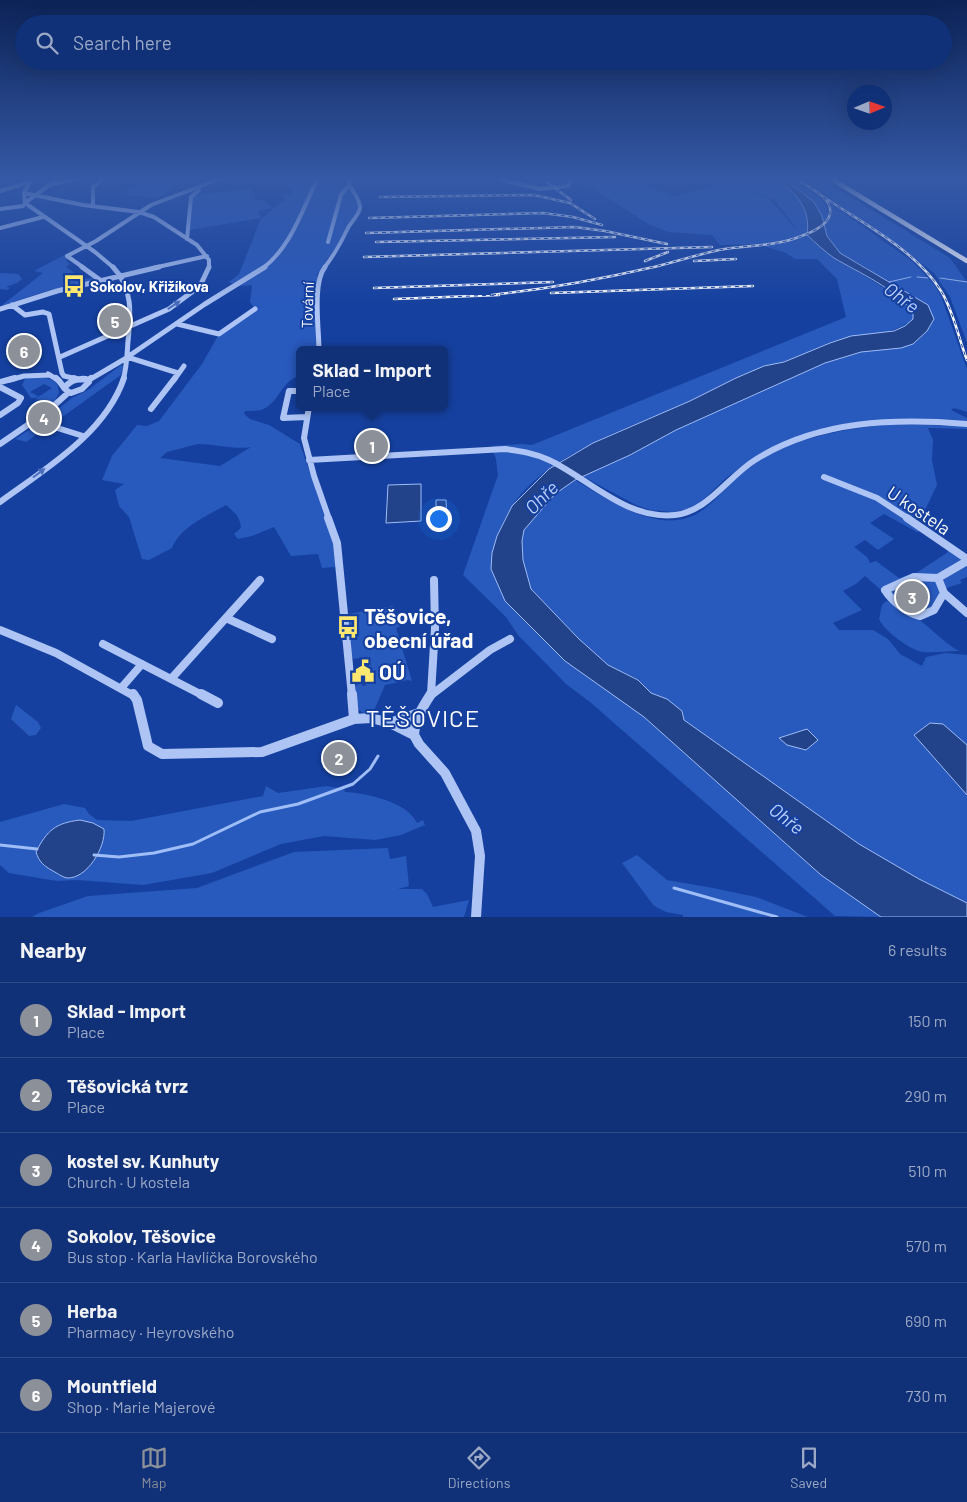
<!DOCTYPE html>
<meta charset="utf-8">
<style>
:root{--surface:#103077;--page:#1e3c7f;--text:#f1f3f6;--muted:#9ca9c6;--line:#304b89;--accent:#8c9099}
body{margin:0;font-family:Barlow,sans-serif;background:var(--page);color:var(--text)}
.compass{position:absolute;left:847px;top:85px;width:45px;height:45px;border-radius:50%;background:var(--surface);box-shadow:0 5px 20px #0002;rotate:88deg}
.you{position:absolute;left:438px;top:518px;width:18px;height:18px;margin:-12px;border:4px solid #fff;border-radius:50%;background:#1a73e8;box-shadow:0 0 0 8px #1a73e833}
.badge{display:grid;place-items:center;width:32px;height:32px;border-radius:50%;background:var(--accent);color:#fff;font-size:16px;font-weight:700}
.pin{position:absolute;translate:-50% -50%;border:2px solid #fff;box-shadow:0 1px 5px #0006}
.popup{position:absolute;left:296px;top:346px;width:152px;height:65px;box-sizing:border-box;display:grid;place-content:center;border-radius:8px;background:var(--surface);filter:drop-shadow(0 1px 4px #0005);font-size:16px;white-space:nowrap;color:var(--muted)}
.popup b{font-size:19px;color:var(--text)}
.popup::after{content:'';position:absolute;left:50%;top:100%;margin-left:-10px;border:10px solid transparent;border-top-color:var(--surface)}
.list{margin:0;padding:0;list-style:none}
h2{display:flex;justify-content:space-between;align-items:center;height:65px;margin:0;padding:0 20px;font-size:21px}
h2 small{font-size:16px;font-weight:400;color:var(--muted)}
.list li{display:grid;grid-template-columns:32px 1fr auto;gap:15px;align-items:center;box-sizing:border-box;height:75px;padding:0 20px;border-top:1px solid var(--line)}
.list b{display:block;font-size:19px;white-space:nowrap}
.list p{margin:0;font-size:16px;white-space:nowrap;color:var(--muted)}
.list em{font-size:16px;font-style:normal;color:var(--muted)}
.icon{flex:none;width:28px;height:28px;fill:none;stroke:currentColor;stroke-width:2;stroke-linecap:round;stroke-linejoin:round}
.map{position:relative;flex:none;width:967px;height:917px;overflow:hidden}
.search{position:absolute;background:var(--surface);box-shadow:0 5px 20px #0002;left:15px;right:15px;top:15px;height:55px;display:flex;align-items:center;gap:12px;box-sizing:border-box;padding:0 18px;border-radius:28px;color:var(--muted);font-size:19px}
.sheet{height:515px;background:var(--surface)}
nav{display:flex;justify-content:space-around;align-items:center;box-sizing:border-box;height:70px;border-top:1px solid var(--line);background:var(--surface);font-size:14px;color:var(--muted)}
nav a{display:grid;justify-items:center;gap:2px}
nav .on{color:var(--accent)}
.map>svg:first-child{display:block}
.green{fill:#2859bd;fill-rule:evenodd}
.water{fill:#22428a;stroke:#9fbdf6}
.lines{fill:none;stroke-linecap:round;stroke-linejoin:round}
.stream-far1{stroke:#9fbdf6;stroke-width:1}
.stream{stroke:#9fbdf6;stroke-width:3}
.minor-far4{stroke:#adc4f4;stroke-width:4}
.minor-far3{stroke:#adc4f4;stroke-width:5}
.minor-far2{stroke:#adc4f4;stroke-width:6}
.minor-far1{stroke:#adc4f4;stroke-width:8}
.minor{stroke:#adc4f4;stroke-width:10}
.major{stroke:#fafbff;stroke-width:4.5}
.rail-casing{stroke:#fff;stroke-width:2.5}
.rail{stroke:#15409f;stroke-width:1;stroke-dasharray:4;stroke-linecap:butt}
.oneway{fill:#4a6ebd}
.labels{text-anchor:middle;dominant-baseline:central;stroke-width:4;stroke-linejoin:round;paint-order:stroke}
.far-poi-label{font-size:15px;font-weight:bold;fill:#fff;stroke:#15409f;text-anchor:start}
.far-street-label{font-size:15px;fill:#fff;stroke:#15409f}
.street-label{font-size:18px;fill:#fff;stroke:#15409f}
.water-label{font-size:19px;font-style:italic;fill:#bacffa;stroke:#15409f}
.near-poi-label{font-size:21px;font-weight:bold;fill:#fff;stroke:#15409f;text-anchor:start}
.near-quarter-label{font-size:24px;letter-spacing:1px;fill:#fff;stroke:#15409f}
</style>
<div class="map">
<svg width="967" height="917" viewBox="0 0 967 917">
<rect width="100%" height="100%" fill="#15409f"/>
<path class="green" d="M 144,180 L 185,180 L 159,197 L 129,196 L 126,193 C 129,185 139,187 144,180 Z
M 285,180 L 329,180 L 329,184 L 341,184 L 345,187 L 343,190 L 348,189 L 357,204 L 358,210 L 337,245 L 317,274 L 319,350 L 300,350 L 299,376 C 281,381 279,404 261,410 C 256,411 250,411 245,411 L 244,414 L 250,419 L 269,425 L 300,444 L 334,543 L 336,567 L 322,568 L 318,554 L 291,556 L 274,527 L 252,536 L 238,539 L 234,534 L 241,528 C 240,516 234,512 226,505 C 207,516 181,526 172,548 L 149,560 L 142,559 L 129,517 L 119,506 L 115,490 L 124,484 L 102,480 L 112,456 L 137,425 L 147,426 L 159,421 L 202,364 L 219,334 L 255,309 L 250,302 L 252,285 L 240,286 L 252,276 L 235,285 L 229,282 L 239,274 L 261,219 L 285,199 L 281,196 L 293,193 ZM 198,444 C 216,444 234,450 251,447 L 220,466 L 160,458 L 167,452 Z
M 580,180 L 637,180 L 672,197 L 714,186 L 701,180 L 721,180 L 768,198 L 799,232 L 775,200 L 725,180 C 737,180 767,177 777,180 C 799,188 810,214 807,235 L 834,257 L 897,296 L 905,302 L 914,313 L 913,319 C 891,338 858,333 831,342 C 815,348 801,356 785,361 C 769,367 754,370 738,377 C 722,384 707,394 691,401 C 635,425 548,453 513,505 C 506,514 502,526 497,536 L 518,615 L 565,661 L 644,716 L 821,875 L 881,917 L 835,916 L 590,702 L 566,684 L 518,635 L 506,617 L 463,575 L 498,475 L 496,459 L 491,446 L 523,444 L 532,445 L 846,317 L 837,279 L 817,259 L 795,259 L 786,253 L 767,247 L 763,244 L 720,245 L 712,235 L 669,232 L 650,225 L 596,190 L 582,184 L 577,185 Z
M 786,180 C 802,180 825,195 828,212 L 831,212 L 827,201 L 913,262 L 934,284 L 941,296 L 967,369 L 967,412 L 954,408 L 951,410 L 967,418 L 967,422 L 846,425 L 753,458 L 726,478 L 701,502 L 685,510 L 673,512 L 650,510 L 636,505 L 582,476 L 630,455 L 676,430 L 825,363 L 861,352 L 901,348 L 913,344 L 927,331 L 934,319 L 866,267 L 840,253 L 827,236 L 818,208 Z
M 804,180 L 823,180 L 950,258 L 967,282 L 967,343 L 950,297 L 934,273 L 907,252 Z
M 250,188 L 254,201 L 264,200 L 272,208 L 258,211 L 261,218 L 190,230 L 193,196 Z
M 68,253 L 66,257 L 69,259 L 66,261 L 70,264 L 66,267 L 83,279 L 95,278 L 95,280 L 50,290 L 1,306 L 43,273 L 34,271 Z
M 0,273 L 18,274 L 22,279 L 17,283 L 6,287 L 10,288 L 7,290 L 0,289 Z
M 121,365 L 124,366 L 121,375 L 51,425 L 43,421 L 72,398 L 88,390 Z
M 26,377 C 37,377 48,376 57,383 L 59,393 L 54,402 L 35,399 L 52,388 L 44,384 L 30,392 L 38,396 L 42,394 L 35,398 L 31,398 L 22,385 Z
M 41,422 L 47,424 L 45,426 L 47,427 L 26,442 L 15,439 Z
M 892,424 L 967,426 L 967,429 L 928,428 L 933,440 L 932,460 L 937,485 L 926,508 L 922,513 L 912,516 L 900,512 L 893,512 L 921,531 L 917,532 L 884,514 L 870,523 L 894,539 L 878,550 L 865,540 L 854,547 L 867,557 L 870,563 L 876,561 L 899,578 L 916,573 L 947,553 L 949,549 L 964,560 L 936,576 L 887,586 L 881,590 L 865,576 L 856,584 L 843,591 L 862,610 L 833,623 L 839,630 L 873,630 L 888,639 L 900,654 L 922,666 L 926,657 L 945,653 L 967,655 L 967,745 L 914,735 L 967,795 L 967,903 L 919,879 L 859,844 L 684,720 L 682,711 L 667,699 L 651,693 L 638,679 L 608,665 L 579,639 L 531,589 L 523,560 L 522,541 L 524,530 L 555,494 L 575,480 C 610,500 663,540 704,509 C 721,496 734,478 752,466 C 792,437 844,429 892,424 Z
M 967,565 L 967,577 L 960,580 L 962,583 L 943,589 L 943,580 Z
M 920,579 L 936,580 L 941,594 L 927,614 L 911,611 L 891,593 L 891,590 L 908,581 Z
M 886,601 C 915,608 934,637 959,651 C 947,651 934,653 923,652 C 910,650 884,631 879,619 L 882,605 Z
M 393,606 L 401,626 L 396,628 L 412,681 L 408,680 L 385,685 L 373,713 L 371,715 L 365,714 L 357,709 L 353,690 L 356,685 L 362,683 L 362,686 L 366,685 L 366,682 L 372,680 L 367,657 L 353,659 L 349,650 L 348,614 Z
M 16,705 L 38,722 L 41,728 L 36,735 L 29,736 L 11,719 Z
M 266,786 L 278,793 L 327,786 L 344,789 L 345,792 C 366,793 408,802 417,823 L 423,820 L 425,825 L 401,835 L 375,840 L 324,836 L 281,844 L 212,873 L 143,885 L 77,880 L 57,881 L 9,873 L 0,865 L 0,822 L 64,804 L 85,808 L 89,814 L 97,820 L 131,821 L 263,796 Z
M 388,848 L 390,859 L 406,856 L 409,886 L 398,889 L 422,889 L 427,894 L 433,907 L 469,900 L 464,917 L 32,917 L 39,913 L 88,896 L 197,888 L 294,852 Z
M 637,855 L 667,880 L 713,888 L 756,897 L 808,917 L 683,917 L 683,915 L 666,912 L 654,906 L 622,863 Z"/>
<path class="water" d="M 776,180 L 787,181 L 814,202 L 822,216 L 827,236 L 840,253 L 928,305 L 934,319 L 927,331 L 913,344 L 901,348 L 861,352 L 825,363 L 676,430 L 630,455 L 575,480 L 555,494 L 524,530 L 522,541 L 523,560 L 531,589 L 579,639 L 608,665 L 638,680 L 651,693 L 667,699 L 682,711 L 684,720 L 859,844 L 919,879 L 967,903 L 967,917 L 881,917 L 821,875 L 644,717 L 565,661 L 505,601 L 491,569 L 492,553 L 497,536 L 512,506 L 549,469 L 593,443 L 690,401 L 736,378 L 764,366 L 784,362 L 830,343 L 851,336 L 894,331 L 905,326 L 913,319 L 913,313 C 900,291 856,271 834,258 C 824,251 816,243 807,235 C 811,210 797,192 776,180 Z
M 421,484 L 421,521 L 386,523 L 388,485 Z
M 436,500 L 446,500 L 447,522 L 436,522 Z
M 930,723 L 943,724 L 967,745 L 967,795 L 914,735 Z
M 807,729 L 818,740 L 806,750 L 787,745 L 779,738 Z
M 80,820 L 93,823 L 104,829 C 106,847 87,879 67,878 C 62,877 57,873 53,871 C 44,866 39,862 36,852 C 47,830 56,823 80,820 Z"/>
<g class="lines">
<path class="stream-far1" d="M 917,277 L 928,278
M 940,278 L 967,282
M 889,282 L 911,277"/>
<path class="stream" d="M 0,845 L 37,849
M 94,855 L 119,857 L 154,853 L 193,844 L 260,812 L 298,804 L 353,784 L 370,769 L 378,756
M 674,888 L 777,917"/>
<path class="minor-far4" d="M 31,180 L 24,193 L 25,203 L 95,252 L 114,268
M 502,180 L 540,189 L 568,186 L 571,180
M 52,184 L 73,180
M 0,191 L 29,182
M 24,193 L 83,205 L 139,212 L 154,217 L 197,245 L 209,260 L 209,268
M 25,203 L 56,180
M 91,206 L 93,204 L 93,187 L 102,180
M 0,209 L 23,206
M 0,228 L 43,217
M 187,239 L 191,197 L 199,190
M 328,242 L 341,195 L 349,185
M 84,268 L 67,256 L 96,241 L 151,205 L 217,180
M 153,268 L 207,256
M 263,268 C 291,247 302,210 317,180
M 324,268 C 335,254 340,245 348,228 C 351,222 359,215 360,208 C 361,200 350,189 348,180"/>
<path class="minor-far3" d="M 82,267 L 100,280
M 113,267 C 133,288 131,314 128,341 C 127,354 127,367 123,380
M 12,305 L 25,315 L 43,312 L 49,314 L 62,373 L 64,376 L 77,379
M 0,309 L 57,291 L 159,267
M 177,324 L 219,334 L 255,309
M 319,350 C 319,329 312,283 325,267
M 60,357 L 169,309 L 200,286 L 209,267
M 127,357 L 178,373
M 48,374 L 58,380
M 10,380 L 24,376 L 50,375
M 76,380 L 87,380
M 89,380 L 123,360 L 205,304 L 265,267
M 174,380 L 184,366"/>
<path class="minor-far2" d="M 56,378 C 63,383 63,391 71,393 L 82,389 L 89,382 L 86,379 C 77,378 70,381 64,388
M 74,378 L 77,379
M 88,380 L 91,378
M 0,382 L 15,378
M 0,387 L 21,398 L 18,403 L 0,415
M 300,391 L 289,391 L 283,418 L 307,417
M 309,407 L 304,438 L 314,476 L 329,519
M 151,409 L 175,378
M 48,425 L 83,436
M 0,444 L 48,411 L 69,392
M 309,460 L 505,449 C 520,451 534,453 549,460 C 589,479 626,520 675,515 C 707,512 729,476 755,460 C 818,420 895,418 967,424
M 824,477 L 877,498 L 909,519
M 0,502 C 45,469 105,434 124,378"/>
<path class="minor-far1" d="M 328,518 L 337,543 L 352,696
M 907,518 L 967,559
M 938,578 L 944,593 L 967,613
M 944,593 L 934,610 L 920,616 C 907,613 892,601 885,590 L 914,577 L 938,578 L 967,561
M 226,618 L 272,639
M 0,630 L 56,653 L 134,696
M 103,644 L 204,696
M 171,679 L 260,580
M 122,687 L 142,664
M 431,694 L 435,628 L 434,580
M 430,696 L 490,650 L 510,639"/>
<path class="minor" d="M 133,694 L 137,700 L 148,746 L 162,754 L 262,752 L 354,719 L 371,718 L 390,723 L 414,735 L 419,744 L 445,773 L 476,831 L 480,856 L 476,917
M 201,694 L 218,703
M 352,694 L 354,719
M 390,723 L 419,713
M 414,735 C 415,719 422,708 431,694"/>
<path class="major" d="M 833,180 L 967,261"/>
<defs>
<path id="rail" d="M 544,180 L 571,200
M 380,197 L 534,195 L 570,203 L 595,219
M 824,197 C 862,223 917,251 941,291 C 954,312 958,337 967,360
M 369,218 L 543,213 L 573,217 L 602,225
M 366,233 L 575,227 L 605,231 L 667,244
M 376,242 L 615,237
M 364,257 L 712,247
M 645,261 L 668,252
M 694,261 L 736,259
M 374,288 L 553,282
M 551,293 L 753,286
M 492,295 C 545,289 597,280 649,268 C 672,263 695,255 719,250 C 743,245 769,247 793,239 C 805,235 827,228 830,214 C 833,198 809,187 798,180
M 394,299 L 499,295"/>
</defs>
<use href="#rail" class="rail-casing"/>
<use href="#rail" class="rail"/>
</g>
<defs><path id="oneway-solid" d="M-6-.8H1V-3.2L6.5 0L1 3.2V.8H-6Z" transform="scale(1.25)"/></defs>
<g class="oneway">
<use href="#oneway-solid" transform="translate(174 305) rotate(-33)"/>
<use href="#oneway-solid" transform="translate(39 473) rotate(-37)"/>
</g>
<linearGradient id="sky" x2="0" y2="1"><stop stop-color="#0c2357"/><stop offset="0.58" stop-color="#3559a6"/><stop offset="1" stop-color="#3559a6" stop-opacity="0"/></linearGradient>
<rect width="967" height="308" fill="url(#sky)"/>
<defs>
<symbol id="bus-bare" viewBox="-9 -9 18 18"><path d="M-5-6H5V4H4V6H2V4H-2V6H-4V4H-5ZM-3.5-4V0h7V-4ZM-3.5 1.2v1.5H-2V1.2ZM2 1.2v1.5H3.5V1.2Z" fill="#ffe770" stroke="#15409f" stroke-width="2.5" paint-order="stroke"/></symbol>
<symbol id="civic-bare" viewBox="-9 -9 18 18"><path d="M-.6-6.5H3V-4.5H.6V-3L4-1V1h2V6H-6V1h2V-1L-.6-3ZM-1.2 2.5V6h2.4V2.5Z" fill="#ffe770" stroke="#15409f" stroke-width="2.5" paint-order="stroke"/></symbol>
</defs>
<g fill-rule="evenodd">
<use href="#bus-bare" x="58" y="270" width="32" height="32"/>
<use href="#bus-bare" x="332" y="611" width="32" height="32"/>
<use href="#civic-bare" x="347" y="655" width="32" height="32"/>
</g>
<g class="labels">
<g class="far-poi-label">
<text x="90" y="286">Sokolov, Křižíkova</text>
</g>
<g class="far-street-label">
<text transform="translate(307 305) rotate(-88)">Tovární</text>
</g>
<g class="street-label">
<text transform="translate(919 510) rotate(34)">U kostela</text>
</g>
<g class="water-label">
<text transform="translate(902 297) rotate(36)">Ohře</text>
<text transform="translate(541 497) rotate(-45)">Ohře</text>
<text transform="translate(787 818) rotate(38)">Ohře</text>
</g>
<g class="near-poi-label">
<text x="364" y="615">Těšovice,<tspan x="364" dy="24">obecní úřad</tspan></text>
<text x="379" y="671">OÚ</text>
</g>
<g class="near-quarter-label">
<text x="423" y="717">TĚŠOVICE</text>
</g>
</g>
</svg>
<svg class="compass" viewBox="-18 -18 36 36"><path d="M0-13l5 13h-10z" fill="#e53935"/><path d="M0 13l5-13h-10z" fill="#9ca9c6"/></svg>
<div class="you"></div>
<div class="pin badge" style="left:372px;top:446px">1</div>
<div class="popup"><b>Sklad - Import</b>Place</div>
<div class="pin badge" style="left:339px;top:758px">2</div>
<div class="pin badge" style="left:912px;top:597px">3</div>
<div class="pin badge" style="left:44px;top:418px">4</div>
<div class="pin badge" style="left:115px;top:321px">5</div>
<div class="pin badge" style="left:24px;top:351px">6</div>
<div class="search"><svg class="icon" aria-label="search" viewBox="0 0 24 24"><circle cx="10" cy="10" r="6"/><path d="M15 15l6 6"/></svg>Search here</div>
</div>
<section class="sheet">
<h2>Nearby<small>6 results</small></h2>
<ul class="list">
<li><span class="badge">1</span><div><b>Sklad - Import</b><p>Place</p></div><em>150 m</em></li>
<li><span class="badge">2</span><div><b>Těšovická tvrz</b><p>Place</p></div><em>290 m</em></li>
<li><span class="badge">3</span><div><b>kostel sv. Kunhuty</b><p>Church · U kostela</p></div><em>510 m</em></li>
<li><span class="badge">4</span><div><b>Sokolov, Těšovice</b><p>Bus stop · Karla Havlíčka Borovského</p></div><em>570 m</em></li>
<li><span class="badge">5</span><div><b>Herba</b><p>Pharmacy · Heyrovského</p></div><em>690 m</em></li>
<li><span class="badge">6</span><div><b>Mountfield</b><p>Shop · Marie Majerové</p></div><em>730 m</em></li>
</ul>
</section>
<nav>
<a class="on"><svg class="icon" aria-label="map" viewBox="0 0 24 24"><path d="M3 6l6-2 6 2 6-2v14l-6 2-6-2-6 2zM9 4v14M15 6v14"/></svg>Map</a>
<a><svg class="icon" aria-label="directions" viewBox="0 0 24 24"><path d="M12 3l9 9-9 9-9-9zM9 14v-3h6M13 9l2 2-2 2"/></svg>Directions</a>
<a><svg class="icon" aria-label="saved" viewBox="0 0 24 24"><path d="M7 4h10v16l-5-4-5 4z"/></svg>Saved</a>
</nav>
